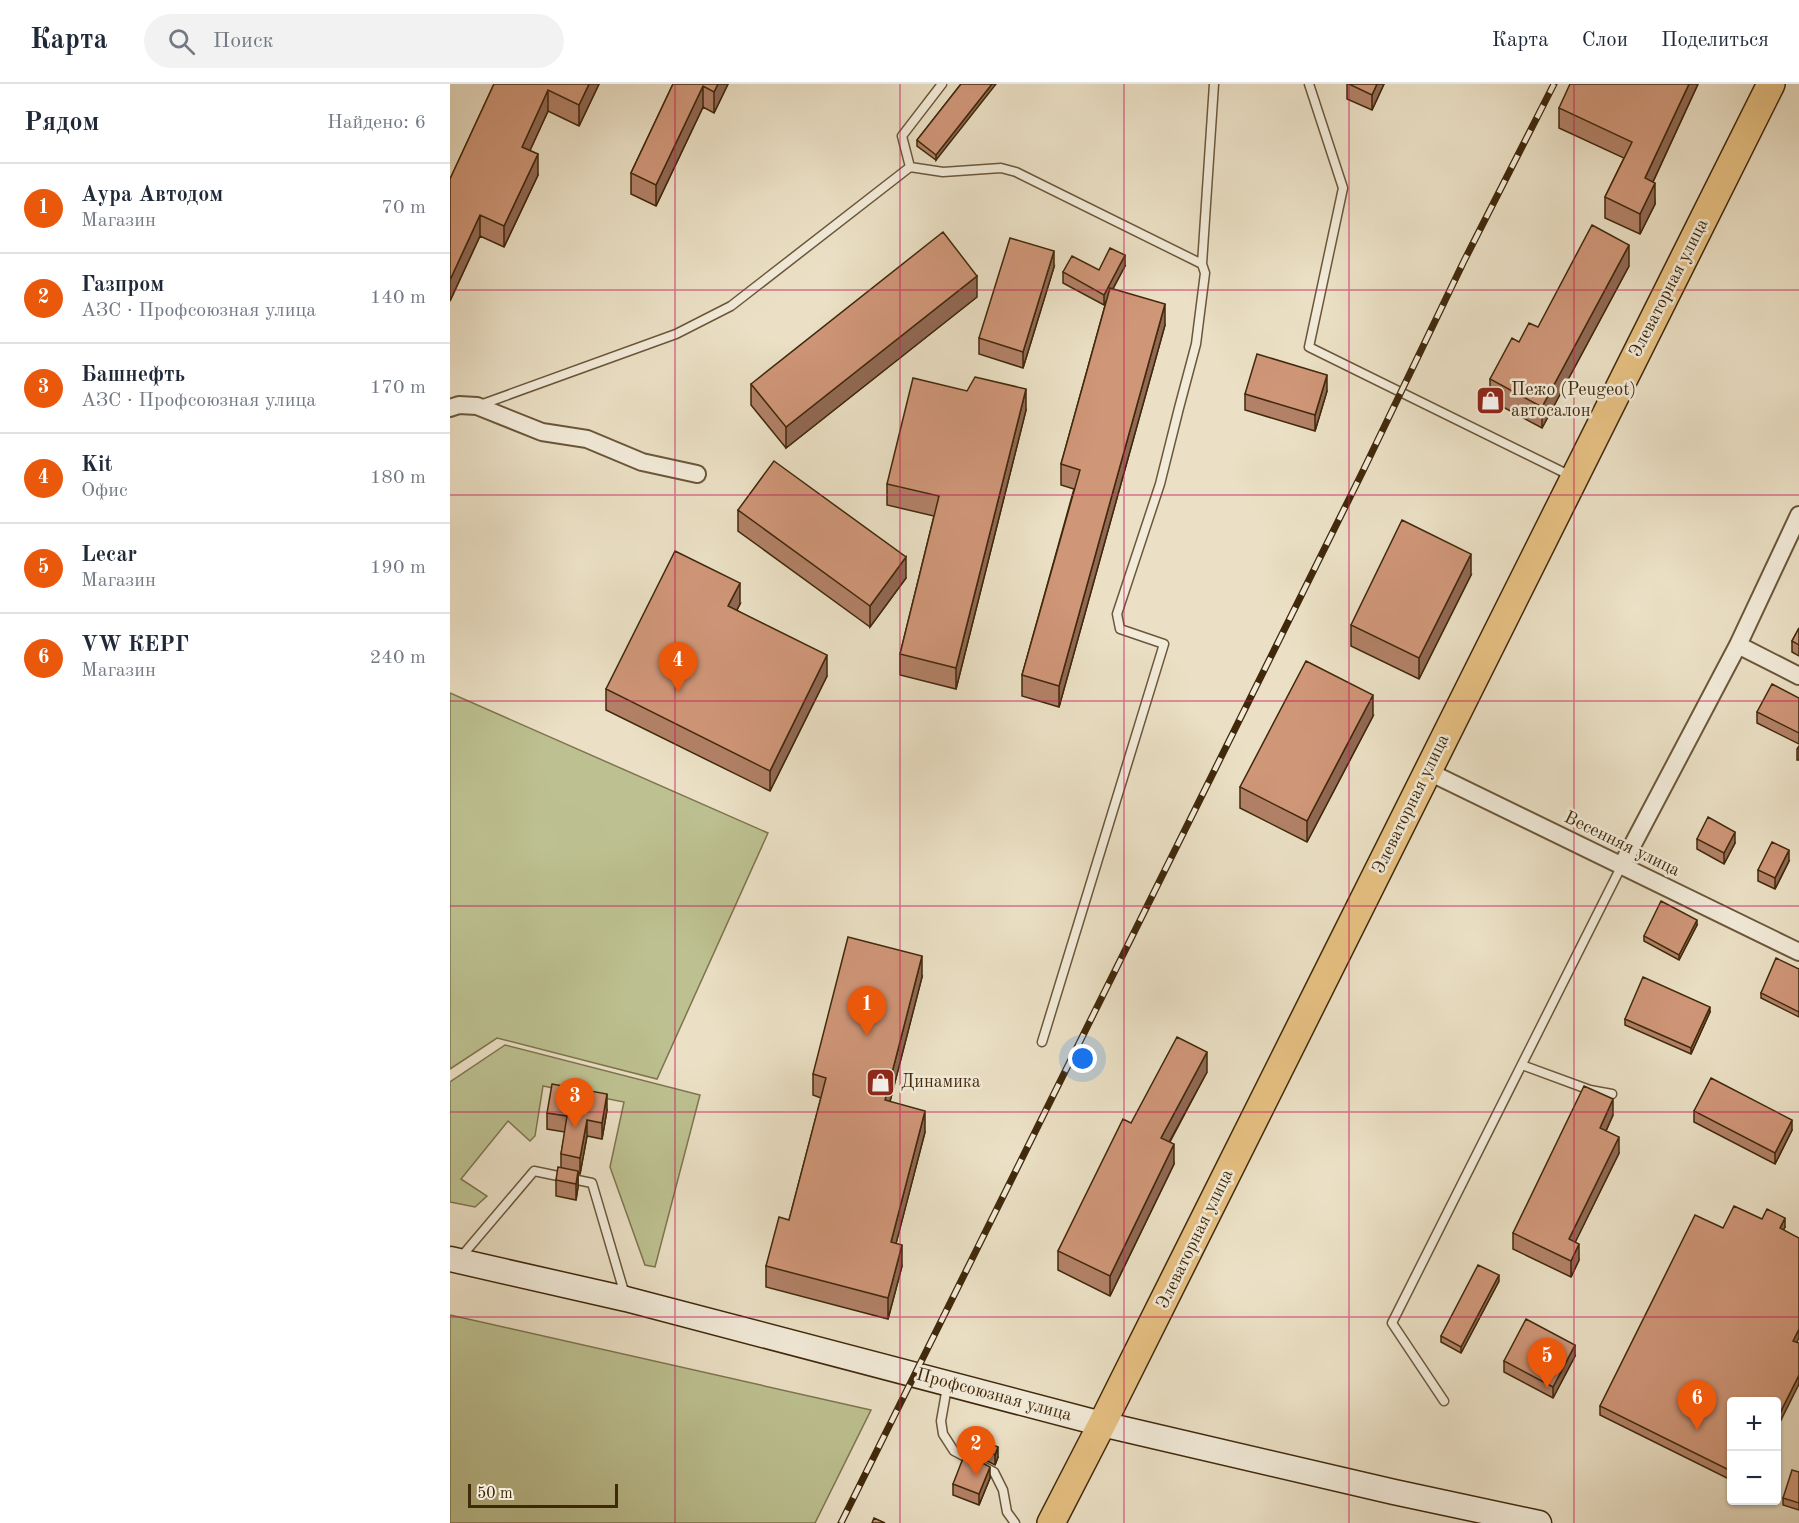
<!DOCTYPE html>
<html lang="ru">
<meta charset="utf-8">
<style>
:root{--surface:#fff;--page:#f2f2f3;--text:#1f2937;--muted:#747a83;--line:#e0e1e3;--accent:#ea580c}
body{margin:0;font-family:"Old Standard TT",serif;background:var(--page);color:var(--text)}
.controls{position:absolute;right:18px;bottom:18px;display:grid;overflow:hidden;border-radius:6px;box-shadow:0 2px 4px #0004}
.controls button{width:54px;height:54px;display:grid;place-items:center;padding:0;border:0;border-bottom:2px solid var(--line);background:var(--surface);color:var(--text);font:30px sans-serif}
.scale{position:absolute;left:18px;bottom:15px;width:150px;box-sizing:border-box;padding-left:6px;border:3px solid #40290b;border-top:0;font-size:16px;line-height:21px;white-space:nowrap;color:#40290b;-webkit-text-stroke:4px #f2ebd9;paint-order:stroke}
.you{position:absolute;left:633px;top:975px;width:21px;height:21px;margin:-15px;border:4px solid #fff;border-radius:50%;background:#1a73e8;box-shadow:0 0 0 9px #1a73e833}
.badge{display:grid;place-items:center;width:39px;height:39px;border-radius:50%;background:var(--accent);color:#fff;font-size:20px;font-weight:700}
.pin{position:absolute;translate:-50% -50px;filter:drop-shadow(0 2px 3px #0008)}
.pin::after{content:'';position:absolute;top:32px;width:21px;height:18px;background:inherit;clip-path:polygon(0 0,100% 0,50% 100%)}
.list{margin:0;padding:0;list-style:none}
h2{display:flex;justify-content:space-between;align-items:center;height:78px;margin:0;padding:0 24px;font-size:26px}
h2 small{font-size:20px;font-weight:400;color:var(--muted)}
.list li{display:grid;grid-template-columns:39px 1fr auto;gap:18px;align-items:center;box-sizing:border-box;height:90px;padding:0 24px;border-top:2px solid var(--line)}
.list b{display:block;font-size:22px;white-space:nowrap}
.list p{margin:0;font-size:20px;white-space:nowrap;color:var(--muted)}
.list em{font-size:20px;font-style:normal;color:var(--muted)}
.icon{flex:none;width:33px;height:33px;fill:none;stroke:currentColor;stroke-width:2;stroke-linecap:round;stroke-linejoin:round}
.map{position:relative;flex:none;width:1349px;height:1439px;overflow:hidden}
header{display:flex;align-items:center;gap:36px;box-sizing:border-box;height:84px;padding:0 30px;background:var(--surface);border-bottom:2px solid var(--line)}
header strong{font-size:28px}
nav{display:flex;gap:33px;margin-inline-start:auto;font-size:21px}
.search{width:420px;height:54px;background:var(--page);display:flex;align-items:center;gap:15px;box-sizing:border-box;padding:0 21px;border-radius:33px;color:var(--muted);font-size:22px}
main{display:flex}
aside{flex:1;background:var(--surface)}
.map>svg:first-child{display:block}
.green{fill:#bdc191;stroke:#7e754e;stroke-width:1.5}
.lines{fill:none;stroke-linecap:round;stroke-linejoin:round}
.service-casing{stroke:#6b573a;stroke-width:11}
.minor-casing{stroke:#6b573a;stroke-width:20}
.secondary-casing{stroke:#40290b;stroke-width:27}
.primary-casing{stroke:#40290b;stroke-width:30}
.service{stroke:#f2ebd9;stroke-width:8}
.minor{stroke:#f2ebd9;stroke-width:16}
.secondary{stroke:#f2ebd9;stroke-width:24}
.primary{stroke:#e6c082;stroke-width:27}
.rail-casing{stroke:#40290b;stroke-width:7}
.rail{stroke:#f2ebd9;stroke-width:4.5;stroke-dasharray:14;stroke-linecap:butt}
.wall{fill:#b28167;stroke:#40290b;stroke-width:1.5}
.shaded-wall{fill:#916954;stroke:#40290b;stroke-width:1.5}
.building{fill:#cf9678;stroke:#40290b;stroke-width:1.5}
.grid{fill:none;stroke:#c2185b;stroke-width:1.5;stroke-opacity:0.55}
.labels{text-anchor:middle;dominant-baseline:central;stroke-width:5;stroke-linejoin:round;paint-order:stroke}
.street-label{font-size:18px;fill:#40290b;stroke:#f2ebd9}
.poi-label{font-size:18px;fill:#40290b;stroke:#f2ebd9;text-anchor:start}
</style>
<header>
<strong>Карта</strong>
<div class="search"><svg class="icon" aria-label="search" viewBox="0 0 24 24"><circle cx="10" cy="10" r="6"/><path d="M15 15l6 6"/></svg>Поиск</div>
<nav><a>Карта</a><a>Слои</a><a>Поделиться</a></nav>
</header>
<main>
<aside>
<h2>Рядом<small>Найдено: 6</small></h2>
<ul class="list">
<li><span class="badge">1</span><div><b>Аура Автодом</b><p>Магазин</p></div><em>70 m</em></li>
<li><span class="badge">2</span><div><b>Газпром</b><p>АЗС · Профсоюзная улица</p></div><em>140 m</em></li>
<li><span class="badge">3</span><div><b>Башнефть</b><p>АЗС · Профсоюзная улица</p></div><em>170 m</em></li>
<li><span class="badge">4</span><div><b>Kit</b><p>Офис</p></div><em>180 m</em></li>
<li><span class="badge">5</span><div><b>Lecar</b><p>Магазин</p></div><em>190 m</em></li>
<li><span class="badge">6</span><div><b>VW КЕРГ</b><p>Магазин</p></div><em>240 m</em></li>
</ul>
</aside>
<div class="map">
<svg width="1349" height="1439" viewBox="0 0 1349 1439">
<rect width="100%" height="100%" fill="#ebe0c5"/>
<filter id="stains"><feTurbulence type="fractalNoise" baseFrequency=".00333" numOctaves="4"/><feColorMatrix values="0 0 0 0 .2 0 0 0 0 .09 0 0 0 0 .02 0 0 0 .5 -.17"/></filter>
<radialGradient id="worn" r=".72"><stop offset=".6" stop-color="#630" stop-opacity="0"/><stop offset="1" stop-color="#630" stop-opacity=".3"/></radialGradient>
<path class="green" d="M 0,609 L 318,749 L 207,995 L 47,954 L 0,985 Z
M 55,961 L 250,1011 L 205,1183 L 195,1181 L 160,1083 L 174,1018 L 93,1002 L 85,1052 L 80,1057 L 58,1037 L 11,1095 L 37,1112 L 25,1123 L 0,1118 L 0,998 Z
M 0,1231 L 421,1326 L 365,1439 L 0,1439 Z"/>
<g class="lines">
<defs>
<path id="service" d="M 859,0 L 893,104 L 859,263 L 1121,392
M 460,83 L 452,52 L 492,0
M 752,180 L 764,0
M 30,321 L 226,250 L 281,222 L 460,83 L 493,88 L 551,84 L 566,88 L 752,180 L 755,189 L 746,260 L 729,324 L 710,400 L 667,530 L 670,545 L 714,560 L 592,958
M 1072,981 L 1140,1006 L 1162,1010
M 11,1173 L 84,1087 L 142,1099 L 175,1211
M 497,1303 L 491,1337 L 493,1350 L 504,1367 L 544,1388 L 553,1406 L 557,1428 L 565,1439
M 994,1317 L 942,1239 L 1172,781"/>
<path id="minor" d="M 0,324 L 9,321 L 27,322 L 92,348 L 137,355 L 192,378 L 247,390
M 1288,561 L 1349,592
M 977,687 L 1349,868
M 1172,781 L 1288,561 L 1349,431"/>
<path id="secondary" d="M 0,1175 L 176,1215 L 652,1340 L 944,1408 L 1089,1439"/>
<path id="primary" d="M 601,1439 L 652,1340 L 1321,0"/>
</defs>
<use href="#service" class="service-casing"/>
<use href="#minor" class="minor-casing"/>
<use href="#secondary" class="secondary-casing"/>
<use href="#primary" class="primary-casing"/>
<use href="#service" class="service"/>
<use href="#minor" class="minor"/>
<use href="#secondary" class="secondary"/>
<use href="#primary" class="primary"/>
<defs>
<path id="rail" d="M 391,1439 L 912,389 L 1014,177 L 1104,0"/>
</defs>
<use href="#rail" class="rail-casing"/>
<use href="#rail" class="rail"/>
</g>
<path class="wall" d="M 44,0 L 149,0 L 129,42 L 98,27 L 80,66 L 88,91 L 54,163 L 30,152 L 0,217 L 0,95 Z
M 223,0 L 278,0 L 264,29 L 253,23 L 206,122 L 181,110 L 181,89 Z
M 511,0 L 486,76 L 467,62 L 467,56 Z
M 897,0 L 934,0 L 922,26 L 897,15 Z
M 1248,0 L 1203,98 L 1205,120 L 1190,150 L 1155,134 L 1155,113 L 1174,74 L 1109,44 L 1109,24 Z
M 675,182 L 663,205 L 715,241 L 609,623 L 572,612 L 572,591 L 624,405 L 611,401 L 611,380 L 656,218 L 654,221 L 613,199 L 613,188 L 649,186 Z
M 1179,182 L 1092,344 L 1040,316 L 1040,295 L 1069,258 Z
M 604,183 L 573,284 L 529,270 L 529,254 Z
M 527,213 L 336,364 L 301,321 L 301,300 Z
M 877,307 L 865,347 L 795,326 L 795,310 Z
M 576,326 L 506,605 L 450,591 L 450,570 L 484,432 L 437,421 L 437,400 Z
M 288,426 L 456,494 L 420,543 L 288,447 Z
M 1021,491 L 969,595 L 901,562 L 901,541 Z
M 290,520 L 287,526 L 377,592 L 320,707 L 156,626 L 156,605 Z
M 1349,544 L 1349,572 L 1342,568 L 1342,557 Z
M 1349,614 L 1349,660 L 1307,639 L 1307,628 Z
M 923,632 L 857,758 L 790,724 L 790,703 Z
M 1349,662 L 1349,676 L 1347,676 L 1347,665 Z
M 1247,755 L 1285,759 L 1274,780 L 1247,765 Z
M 1339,777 L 1325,805 L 1308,797 L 1308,786 Z
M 1247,841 L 1229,876 L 1194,857 L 1194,852 Z
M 1349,885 L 1349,933 L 1311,914 L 1311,909 Z
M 472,893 L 440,1017 L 475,1048 L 446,1159 L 452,1182 L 438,1235 L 316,1203 L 316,1182 L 339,1136 L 371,1014 L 363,1011 L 363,990 Z
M 1260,928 L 1241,970 L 1175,941 L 1175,935 Z
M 757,988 L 720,1058 L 724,1080 L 660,1212 L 608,1186 L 608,1167 L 681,1039 Z
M 157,1026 L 152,1055 L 137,1052 L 130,1090 L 128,1090 L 128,1103 L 126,1116 L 106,1112 L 106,1096 L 111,1083 L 111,1070 L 115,1048 L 97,1045 L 97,1029 Z
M 1244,1027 L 1342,1046 L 1325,1080 L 1244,1038 Z
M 1163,1031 L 1156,1047 L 1169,1069 L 1125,1158 L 1129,1176 L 1121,1193 L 1063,1165 L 1063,1149 Z
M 1312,1135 L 1335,1143 L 1333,1146 L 1347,1258 L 1281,1317 L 1281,1396 L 1150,1331 L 1150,1322 L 1273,1144 Z
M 1049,1197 L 1011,1269 L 991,1258 L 991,1252 Z
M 1125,1272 L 1103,1314 L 1054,1288 L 1054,1277 Z
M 522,1353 L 548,1373 L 545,1381 L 520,1368 L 520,1357 Z
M 1349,1388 L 1349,1426 L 1333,1421 L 1333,1414 Z
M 540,1394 L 529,1421 L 503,1411 L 503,1400 Z"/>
<path class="shaded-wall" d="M 139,0 L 149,0 L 129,42 L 129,21 Z
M 268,0 L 278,0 L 264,29 L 264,8 Z
M 542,0 L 546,0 L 486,76 L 486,71 Z
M 927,0 L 934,0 L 922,26 L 922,11 Z
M 1239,0 L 1248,0 L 1195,115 L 1195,94 Z
M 253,2 L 253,23 L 206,122 L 206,101 Z
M 98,6 L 98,27 L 72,84 L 72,63 Z
M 88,70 L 88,91 L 54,163 L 54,142 Z
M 1205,99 L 1205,120 L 1190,150 L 1190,130 Z
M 30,131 L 30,152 L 0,217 L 0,196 Z
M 1179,161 L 1179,182 L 1092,344 L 1092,323 Z
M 604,167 L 604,183 L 573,284 L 573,268 Z
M 675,171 L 675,182 L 654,221 L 654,211 Z
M 527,192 L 527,213 L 336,364 L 336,343 Z
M 715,220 L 715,241 L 609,623 L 609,602 Z
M 877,291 L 877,307 L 865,347 L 865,331 Z
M 576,305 L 576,326 L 506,605 L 506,584 Z
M 1021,470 L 1021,491 L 969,595 L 969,574 Z
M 456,473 L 456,494 L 420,543 L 420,522 Z
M 290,499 L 290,520 L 278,543 L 278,522 Z
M 377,571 L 377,592 L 320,707 L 320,687 Z
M 923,611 L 923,632 L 857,758 L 857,737 Z
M 1285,748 L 1285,759 L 1274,780 L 1274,769 Z
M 1339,766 L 1339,777 L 1325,805 L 1325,794 Z
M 1247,836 L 1247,841 L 1229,876 L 1229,871 Z
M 472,872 L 472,893 L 435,1037 L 435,1016 Z
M 1260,923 L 1260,928 L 1241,970 L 1241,964 Z
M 757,968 L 757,988 L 711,1073 L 711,1054 Z
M 157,1010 L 157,1026 L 152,1055 L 152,1039 Z
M 1163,1015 L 1163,1031 L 1150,1060 L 1150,1044 Z
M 475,1027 L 475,1048 L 441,1179 L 441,1158 Z
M 137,1036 L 137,1052 L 130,1090 L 130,1074 Z
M 1342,1036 L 1342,1046 L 1325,1080 L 1325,1069 Z
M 1169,1053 L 1169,1069 L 1119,1171 L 1119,1155 Z
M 724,1060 L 724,1080 L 660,1212 L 660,1192 Z
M 128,1087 L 128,1103 L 126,1116 L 126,1100 Z
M 1335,1134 L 1335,1143 L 1330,1153 L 1330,1144 Z
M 1129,1160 L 1129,1176 L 1121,1193 L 1121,1177 Z
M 452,1161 L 452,1182 L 438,1235 L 438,1214 Z
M 1049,1191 L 1049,1197 L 1011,1269 L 1011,1263 Z
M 1349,1245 L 1349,1254 L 1343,1265 L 1343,1257 Z
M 1125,1261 L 1125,1272 L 1103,1314 L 1103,1303 Z
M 1349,1291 L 1349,1300 L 1326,1346 L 1326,1337 Z
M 548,1363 L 548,1373 L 545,1381 L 545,1371 Z
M 540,1383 L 540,1394 L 529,1421 L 529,1410 Z"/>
<path class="building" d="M 44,0 L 139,0 L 129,21 L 98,6 L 72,63 L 88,70 L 54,142 L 30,131 L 0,196 L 0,95 Z
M 223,0 L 268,0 L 264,8 L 253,2 L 206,101 L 181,89 Z
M 511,0 L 542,0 L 486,71 L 467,56 Z
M 899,0 L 927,0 L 922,11 Z
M 1120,0 L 1239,0 L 1195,94 L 1205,99 L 1190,130 L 1155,113 L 1182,58 L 1109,24 Z
M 1142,141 L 1179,161 L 1092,323 L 1040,295 L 1062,254 L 1069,258 L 1079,239 L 1088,243 Z
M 493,148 L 527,192 L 336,343 L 301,300 Z
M 560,154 L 604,167 L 573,268 L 529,254 Z
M 660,164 L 675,171 L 654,211 L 613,188 L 622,172 L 649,186 Z
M 660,204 L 715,220 L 609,602 L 572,591 L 630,386 L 611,380 Z
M 807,270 L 877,291 L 865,331 L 795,310 Z
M 525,293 L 576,305 L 506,584 L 450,570 L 489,412 L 437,400 L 463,294 L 517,307 Z
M 324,377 L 456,473 L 420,522 L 288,426 Z
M 952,436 L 1021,470 L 969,574 L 901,541 Z
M 225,467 L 290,499 L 278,522 L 377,571 L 320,687 L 156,605 Z
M 1349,544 L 1349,561 L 1342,557 Z
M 856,577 L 923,611 L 857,737 L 790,703 Z
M 1322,600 L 1349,614 L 1349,649 L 1307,628 Z
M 1258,733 L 1285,748 L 1274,769 L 1247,755 Z
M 1322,758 L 1339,766 L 1325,794 L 1308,786 Z
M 1211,817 L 1247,836 L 1229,871 L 1194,852 Z
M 398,853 L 472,872 L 435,1016 L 475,1027 L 441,1158 L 452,1161 L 438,1214 L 316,1182 L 329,1133 L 339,1136 L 376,994 L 363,990 Z
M 1326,874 L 1349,885 L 1349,928 L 1311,909 Z
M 1193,893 L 1260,923 L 1241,964 L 1175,935 Z
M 727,953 L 757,968 L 711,1054 L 724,1060 L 660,1192 L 608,1167 L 673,1035 L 681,1039 Z
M 1261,994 L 1342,1036 L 1325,1069 L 1244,1027 Z
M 102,1000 L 157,1010 L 152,1039 L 137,1036 L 130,1074 L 111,1070 L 117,1032 L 97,1029 Z
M 1134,1002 L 1163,1015 L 1150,1044 L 1169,1053 L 1119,1155 L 1129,1160 L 1121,1177 L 1063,1149 Z
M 108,1083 L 128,1087 L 126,1100 L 106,1096 Z
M 1284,1122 L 1312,1135 L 1317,1125 L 1335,1134 L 1330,1144 L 1349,1154 L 1349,1245 L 1343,1257 L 1349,1259 L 1349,1291 L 1326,1337 L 1326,1317 L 1281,1317 L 1281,1387 L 1150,1322 L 1245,1131 L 1273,1144 Z
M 1028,1181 L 1049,1191 L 1011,1263 L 991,1252 Z
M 1076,1235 L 1125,1261 L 1103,1303 L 1054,1277 Z
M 522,1353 L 548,1363 L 545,1371 L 520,1357 Z
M 515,1369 L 540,1383 L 529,1410 L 503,1400 Z
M 1342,1386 L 1349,1388 L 1349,1419 L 1333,1414 Z
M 424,1434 L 435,1439 L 422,1439 Z"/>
<path class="grid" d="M 225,0 L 225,1439M 450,0 L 450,1439M 674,0 L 674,1439M 899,0 L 899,1439M 1124,0 L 1124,1439M 0,206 L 1349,206M 0,411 L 1349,411M 0,617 L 1349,617M 0,822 L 1349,822M 0,1028 L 1349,1028M 0,1233 L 1349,1233"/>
<defs>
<symbol id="shop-square" viewBox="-11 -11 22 22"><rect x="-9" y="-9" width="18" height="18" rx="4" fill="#8f2418" stroke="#f2ebd9"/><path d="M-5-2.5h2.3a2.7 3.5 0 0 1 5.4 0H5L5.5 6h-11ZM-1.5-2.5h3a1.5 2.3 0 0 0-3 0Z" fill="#fff"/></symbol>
</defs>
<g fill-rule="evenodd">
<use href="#shop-square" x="1024" y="300" width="33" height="33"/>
<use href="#shop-square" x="414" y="982" width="33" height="33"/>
</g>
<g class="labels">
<g class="street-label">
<text transform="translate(1219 204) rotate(-63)">Элеваторная улица</text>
<text transform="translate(961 720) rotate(-64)">Элеваторная улица</text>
<text transform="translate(1172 760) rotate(26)">Весенняя улица</text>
<text transform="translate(745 1155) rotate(-64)">Элеваторная улица</text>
<text transform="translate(544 1311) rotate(15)">Профсоюзная улица</text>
</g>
<g class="poi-label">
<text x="1061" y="306">Пежо (Peugeot)<tspan x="1061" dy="21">автосалон</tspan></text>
<text x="451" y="998">Динамика</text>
</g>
</g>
<rect width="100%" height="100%" filter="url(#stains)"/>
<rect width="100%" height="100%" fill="url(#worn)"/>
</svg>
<div class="controls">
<button>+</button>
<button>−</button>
</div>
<div class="scale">50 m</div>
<div class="you"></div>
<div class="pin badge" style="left:417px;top:952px">1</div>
<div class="pin badge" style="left:526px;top:1392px">2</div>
<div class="pin badge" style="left:125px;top:1044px">3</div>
<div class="pin badge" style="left:228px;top:608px">4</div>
<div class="pin badge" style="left:1097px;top:1304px">5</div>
<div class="pin badge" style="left:1247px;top:1346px">6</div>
</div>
</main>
